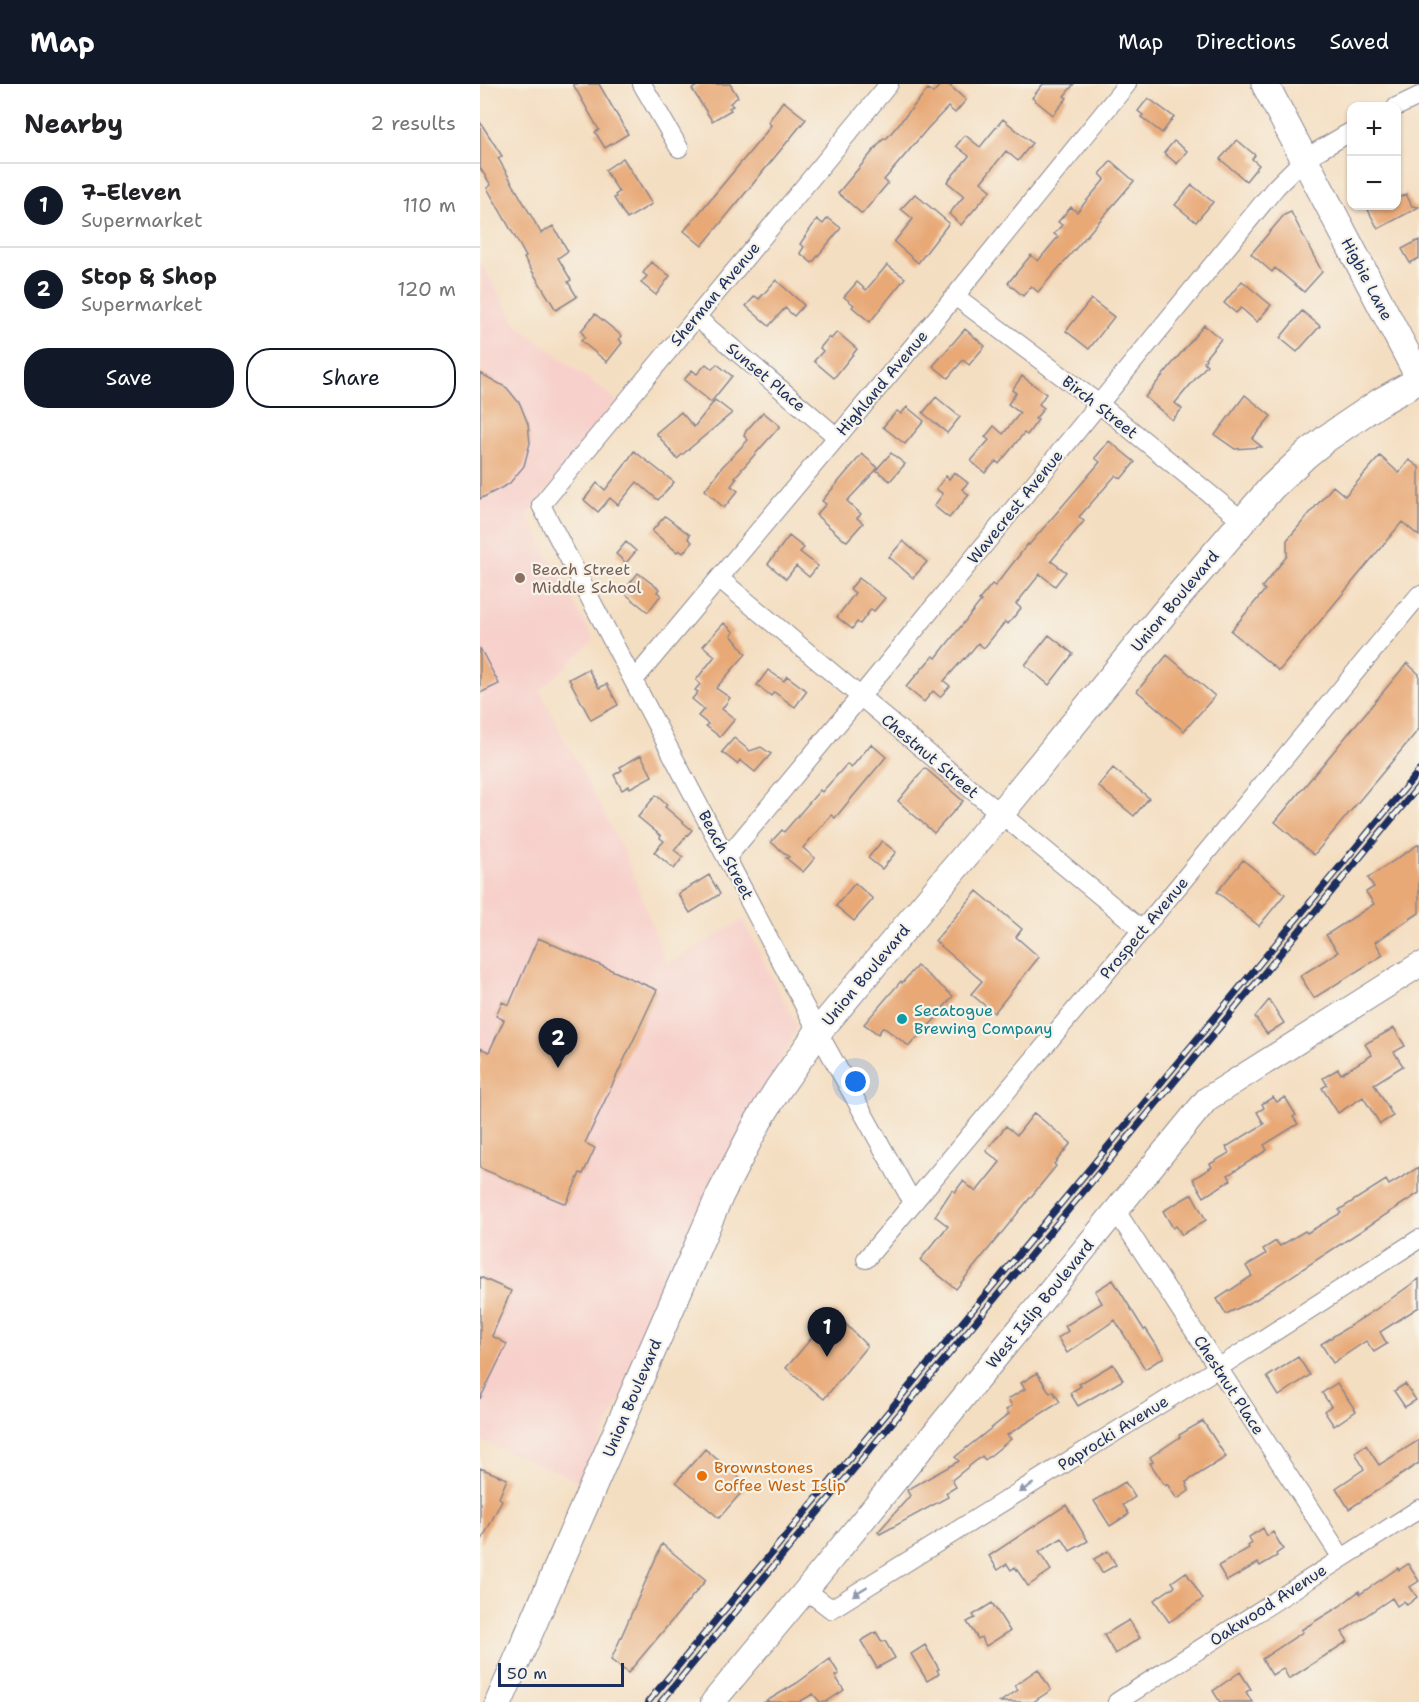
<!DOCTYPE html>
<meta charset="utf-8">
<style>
:root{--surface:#fff;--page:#f6f6f6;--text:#202124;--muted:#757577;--line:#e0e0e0;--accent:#111827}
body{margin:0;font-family:"Shantell Sans",sans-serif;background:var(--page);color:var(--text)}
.controls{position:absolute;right:18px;top:18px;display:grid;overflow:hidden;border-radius:12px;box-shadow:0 2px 4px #0004}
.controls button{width:54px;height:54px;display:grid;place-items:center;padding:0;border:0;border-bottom:2px solid var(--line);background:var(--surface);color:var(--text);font:30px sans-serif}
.scale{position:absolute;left:18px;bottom:15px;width:126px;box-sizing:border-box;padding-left:6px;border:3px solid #1b2f5e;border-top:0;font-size:16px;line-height:21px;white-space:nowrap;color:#1b2f5e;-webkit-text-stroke:4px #f7f3e8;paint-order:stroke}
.you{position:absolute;left:376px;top:998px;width:21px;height:21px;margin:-15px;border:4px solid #fff;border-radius:50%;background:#1a73e8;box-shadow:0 0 0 9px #1a73e833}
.badge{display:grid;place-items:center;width:39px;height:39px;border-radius:50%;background:var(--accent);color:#fff;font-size:20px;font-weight:700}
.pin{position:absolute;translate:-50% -50px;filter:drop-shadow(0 2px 3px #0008)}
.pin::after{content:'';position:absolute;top:32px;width:21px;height:18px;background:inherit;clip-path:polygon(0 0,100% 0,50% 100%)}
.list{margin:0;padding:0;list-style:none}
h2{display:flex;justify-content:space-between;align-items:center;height:78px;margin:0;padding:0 24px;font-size:26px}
h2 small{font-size:20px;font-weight:400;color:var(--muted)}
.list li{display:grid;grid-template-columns:39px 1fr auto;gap:18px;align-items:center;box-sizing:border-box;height:84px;padding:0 24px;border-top:2px solid var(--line)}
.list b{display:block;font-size:22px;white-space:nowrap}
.list p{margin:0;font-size:20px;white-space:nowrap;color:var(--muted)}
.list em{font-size:20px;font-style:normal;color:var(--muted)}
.actions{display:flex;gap:12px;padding:18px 24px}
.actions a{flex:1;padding:14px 0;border:2px solid var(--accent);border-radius:24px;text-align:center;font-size:21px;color:var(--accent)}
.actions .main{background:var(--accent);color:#fff}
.map{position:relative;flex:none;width:939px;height:1618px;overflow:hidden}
header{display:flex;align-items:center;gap:36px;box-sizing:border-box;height:84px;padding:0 30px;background:var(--accent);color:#fff}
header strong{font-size:28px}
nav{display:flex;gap:33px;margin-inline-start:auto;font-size:21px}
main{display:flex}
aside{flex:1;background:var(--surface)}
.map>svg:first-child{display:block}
.built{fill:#f7d0cb}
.building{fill:#e8a977}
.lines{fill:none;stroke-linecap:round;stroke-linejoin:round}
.minor-casing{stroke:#888690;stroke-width:20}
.tertiary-casing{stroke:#888690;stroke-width:26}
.secondary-casing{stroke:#888690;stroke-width:29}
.minor{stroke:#fff;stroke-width:18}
.tertiary{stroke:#fff;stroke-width:24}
.secondary{stroke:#fff;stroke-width:27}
.rail-casing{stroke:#1b2f5e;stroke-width:7}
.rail{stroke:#f7f3e8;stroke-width:4.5;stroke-dasharray:14;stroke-linecap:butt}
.oneway{fill:#8d97ae}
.education-dot{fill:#8d6e63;stroke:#f7f3e8;stroke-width:2}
.culture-dot{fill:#0f9aa8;stroke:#f7f3e8;stroke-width:2}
.food-dot{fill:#e8710a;stroke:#f7f3e8;stroke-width:2}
.labels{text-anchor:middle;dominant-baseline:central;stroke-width:4.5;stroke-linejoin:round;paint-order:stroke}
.street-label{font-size:16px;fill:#1b2f5e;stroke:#f7f3e8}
.education-label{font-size:16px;fill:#785e54;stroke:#f7f3e8;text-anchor:start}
.culture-label{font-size:16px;fill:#0d838f;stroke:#f7f3e8;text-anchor:start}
.food-label{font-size:16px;fill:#c56008;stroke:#f7f3e8;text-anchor:start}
</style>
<header>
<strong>Map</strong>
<nav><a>Map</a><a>Directions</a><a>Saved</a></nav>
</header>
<main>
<aside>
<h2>Nearby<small>2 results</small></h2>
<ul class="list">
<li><span class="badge">1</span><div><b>7-Eleven</b><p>Supermarket</p></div><em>110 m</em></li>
<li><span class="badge">2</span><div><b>Stop &amp; Shop</b><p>Supermarket</p></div><em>120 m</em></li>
</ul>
<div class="actions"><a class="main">Save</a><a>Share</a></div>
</aside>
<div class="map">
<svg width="939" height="1618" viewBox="0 0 939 1618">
<rect width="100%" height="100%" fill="#f7f3e8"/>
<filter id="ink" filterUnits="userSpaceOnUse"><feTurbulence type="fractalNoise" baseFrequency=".0167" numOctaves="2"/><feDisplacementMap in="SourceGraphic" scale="12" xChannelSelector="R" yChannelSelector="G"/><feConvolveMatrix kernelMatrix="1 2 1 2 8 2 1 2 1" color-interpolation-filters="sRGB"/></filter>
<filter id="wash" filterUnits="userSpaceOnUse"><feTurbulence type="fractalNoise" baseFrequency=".008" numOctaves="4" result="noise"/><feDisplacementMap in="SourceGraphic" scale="24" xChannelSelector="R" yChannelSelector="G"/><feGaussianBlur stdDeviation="1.35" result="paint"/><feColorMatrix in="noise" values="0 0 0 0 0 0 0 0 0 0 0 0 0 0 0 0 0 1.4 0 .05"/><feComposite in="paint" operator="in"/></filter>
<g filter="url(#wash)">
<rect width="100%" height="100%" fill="#f4dec1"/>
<path class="built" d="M 1,179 L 37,241 L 137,317 L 47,432 L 114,556 L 60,607 L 144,768 L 187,880 L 263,836 L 317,943 L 101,1398 L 0,1356 Z"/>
<g id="blocks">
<path class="building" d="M 93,0 L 119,0 L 148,50 L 125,64 L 115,48 L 119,46 Z
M 220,0 L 250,0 L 258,13 L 250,19 L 253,22 L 249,24 L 251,26 L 232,37 L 212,5 Z
M 461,0 L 468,0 L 486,16 L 475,29 L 468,23 L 448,44 L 404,96 L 408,99 L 382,130 L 358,109 L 404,54 L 406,55 L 448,5 L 453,9 Z
M 563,0 L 594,0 L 584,12 L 587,14 L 573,31 L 552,14 Z
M 668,14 L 694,33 L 682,49 L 661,33 L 663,31 L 658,27 Z
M 303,17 L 326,35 L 222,162 L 204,147 L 284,51 L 291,41 L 288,38 Z
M 523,35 L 552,59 L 538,77 L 526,67 L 501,98 L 511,106 L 481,141 L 469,130 L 484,112 L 467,98 L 489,72 L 476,62 L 485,51 L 500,63 Z
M 0,38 L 22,72 L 18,74 L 61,149 L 73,142 L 88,167 L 78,174 L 91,196 L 88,198 L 97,213 L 76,226 L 44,174 L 46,173 L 39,160 L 7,104 L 11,101 L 0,84 Z
M 757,56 L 775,71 L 772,75 L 779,81 L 766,97 L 740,75 Z
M 694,57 L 707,67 L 697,80 L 684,69 Z
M 143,74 L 172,120 L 147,135 L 134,114 L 136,113 L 135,111 L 139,108 L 125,86 Z
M 631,77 L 654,97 L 558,208 L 551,202 L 543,212 L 528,199 L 551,171 L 558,177 L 578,153 L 574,150 L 582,141 L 578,138 L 591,123 L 597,128 L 625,95 L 620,90 Z
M 712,101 L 733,118 L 716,138 L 695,121 Z
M 435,110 L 469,139 L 438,179 L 414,158 L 433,135 L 421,125 Z
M 926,110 L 932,122 L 939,123 L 898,145 L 888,126 L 898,122 L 916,122 L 916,115 Z
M 811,128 L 842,188 L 824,208 L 795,184 L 792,188 L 771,170 L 804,131 Z
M 348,134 L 361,144 L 332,179 L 320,169 L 324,163 L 320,160 L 337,135 L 343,140 Z
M 939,156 L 939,174 L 930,179 L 922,165 Z
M 171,178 L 190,192 L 176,211 L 161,199 L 167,192 L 163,189 Z
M 407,181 L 425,194 L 390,238 L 372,223 L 374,221 L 364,213 L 377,198 L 386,206 Z
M 296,196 L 324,221 L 314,232 L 305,224 L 289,242 L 266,222 L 275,212 L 279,215 Z
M 762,197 L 791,221 L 777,238 L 761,224 L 756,229 L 744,219 Z
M 611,215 L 634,233 L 609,265 L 586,247 Z
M 822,227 L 840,242 L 817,268 L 800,254 Z
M 115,230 L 142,252 L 139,255 L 142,259 L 127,278 L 101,257 L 105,253 L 101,247 Z
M 724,241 L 741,255 L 725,274 L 726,275 L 724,278 L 727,281 L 695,319 L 702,325 L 692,336 L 665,313 Z
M 485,245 L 505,262 L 489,281 L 483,276 L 468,294 L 453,282 Z
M 357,248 L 377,265 L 354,294 L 334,277 L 343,267 L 340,264 L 349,253 L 351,255 Z
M 226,280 L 232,285 L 237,280 L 252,292 L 231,318 L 204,296 L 212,286 L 217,290 Z
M 0,289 L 27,304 L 40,320 L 48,340 L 50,359 L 44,382 L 29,400 L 0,415 Z
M 542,292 L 566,310 L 559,320 L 564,324 L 555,335 L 558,336 L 547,351 L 544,349 L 519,380 L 516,377 L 505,389 L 491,377 L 509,356 L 505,353 L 514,342 L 523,350 L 540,329 L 528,320 L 536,309 L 532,306 Z
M 765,311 L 791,332 L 772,355 L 782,363 L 755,365 L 735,351 Z
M 456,313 L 480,333 L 467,349 L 443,329 Z
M 235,316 L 252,329 L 197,375 L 176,349 L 201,328 L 214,343 Z
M 427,323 L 444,337 L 425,360 L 403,343 L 417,327 L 421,330 Z
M 283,328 L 300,342 L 255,393 L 257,394 L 251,402 L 258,407 L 244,424 L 225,406 L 242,383 L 268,356 L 264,352 L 266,347 Z
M 629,357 L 655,378 L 641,395 L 636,391 L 599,433 L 604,437 L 571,477 L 586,488 L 575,502 L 560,490 L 536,520 L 541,524 L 528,540 L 525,538 L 504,564 L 498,559 L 485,575 L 484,574 L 464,597 L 470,602 L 460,613 L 453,607 L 444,618 L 426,603 L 453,572 L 456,574 L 501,517 L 499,516 L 512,500 L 515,502 L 548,460 L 549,461 L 620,378 L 615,374 Z
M 154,367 L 194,398 L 178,416 L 157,398 L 138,421 L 130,414 L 118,428 L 104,416 L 117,399 L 125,406 L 144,382 Z
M 411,369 L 425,380 L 410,397 L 396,386 Z
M 382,370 L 398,384 L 367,417 L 381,430 L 377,434 L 383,439 L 367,457 L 363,455 L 336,431 L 346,420 L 342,417 Z
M 900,372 L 919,389 L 929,376 L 939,383 L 939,452 L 922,438 L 799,587 L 751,547 L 785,506 L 782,503 L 807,472 L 807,456 L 853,402 L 865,412 Z
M 474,388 L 488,399 L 482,405 L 489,411 L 469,434 L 454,422 L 463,410 L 456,405 L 466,392 L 469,395 Z
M 185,432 L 210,451 L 208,454 L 212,458 L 203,469 L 199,466 L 197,468 L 172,447 Z
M 309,452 L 324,464 L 320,468 L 338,482 L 329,493 L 316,482 L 306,495 L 288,480 Z
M 423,457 L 447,478 L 433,494 L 409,473 Z
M 146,458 L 156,467 L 146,479 L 136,470 Z
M 158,489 L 179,505 L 177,508 L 181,511 L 168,528 L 143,508 Z
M 379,494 L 405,514 L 394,527 L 391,525 L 380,540 L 377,538 L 372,545 L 357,533 L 375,509 L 370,505 Z
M 244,539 L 254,548 L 251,551 L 266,570 L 236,604 L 250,614 L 242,625 L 255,635 L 240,653 L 226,642 L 228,640 L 218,632 L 224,625 L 212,615 L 218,608 L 215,606 L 220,600 L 216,596 L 235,572 L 223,562 Z
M 569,551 L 593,570 L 569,601 L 545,581 Z
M 0,564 L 19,600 L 0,609 Z
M 687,571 L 735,612 L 704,647 L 657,607 Z
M 927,579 L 939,590 L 939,645 L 834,771 L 795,738 Z
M 108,585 L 119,604 L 127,600 L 138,621 L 111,636 L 89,595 Z
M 288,586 L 304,597 L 307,592 L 327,607 L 315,623 L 294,608 L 291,612 L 277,601 Z
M 254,654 L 270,667 L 281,663 L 291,670 L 275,688 L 260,676 L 257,680 L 242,668 Z
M 391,660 L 406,673 L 355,734 L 351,731 L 323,764 L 335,774 L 323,788 L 306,774 L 309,773 L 291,758 L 302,746 L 304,748 L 340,706 L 342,708 L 367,680 L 371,684 Z
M 161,671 L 172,692 L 150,704 L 149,702 L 142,706 L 134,691 L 142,686 L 140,683 Z
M 445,684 L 483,717 L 454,749 L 418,717 Z
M 633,684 L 669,714 L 654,732 L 618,702 Z
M 176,711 L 187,721 L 185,723 L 212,746 L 194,766 L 203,773 L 194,785 L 174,768 L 184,757 L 180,754 L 181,752 L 158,733 Z
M 402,757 L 416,768 L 402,785 L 388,774 Z
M 939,760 L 939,829 L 895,858 L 903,871 L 834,914 L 820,892 L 858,868 L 846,851 L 894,820 L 886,808 L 894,803 L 888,794 Z
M 763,776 L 805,810 L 779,842 L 737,808 Z
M 229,791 L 240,810 L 210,829 L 198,810 Z
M 375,799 L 393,815 L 374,837 L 356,822 Z
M 497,807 L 542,845 L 536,853 L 559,873 L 514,929 L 491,910 L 502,897 L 455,857 Z
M 58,854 L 177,906 L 105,1059 L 115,1064 L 103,1090 L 100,1089 L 86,1120 L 0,1084 L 0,964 L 9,968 L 24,936 L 16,932 L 22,918 L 29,921 Z
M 437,882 L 473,912 L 459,929 L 460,930 L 429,962 L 403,943 L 398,950 L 384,940 L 421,897 L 422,899 Z
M 789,916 L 804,939 L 787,950 L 775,933 Z
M 914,944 L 925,962 L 914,968 L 923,982 L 894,1000 L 913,1032 L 900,1040 L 883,1013 L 858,1029 L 842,1004 L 847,1001 L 843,994 L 858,985 L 861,990 L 892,971 L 885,960 Z
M 793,1013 L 797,1018 L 805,1013 L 816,1031 L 813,1033 L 818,1040 L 784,1061 L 787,1066 L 748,1091 L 751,1096 L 724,1113 L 713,1095 L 732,1083 L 730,1080 L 749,1069 L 746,1063 L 784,1040 L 777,1028 L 784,1024 L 782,1020 Z
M 554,1029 L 591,1059 L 574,1080 L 576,1082 L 476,1205 L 440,1176 L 468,1142 L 455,1132 L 472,1106 L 475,1108 L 483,1097 L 496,1108 L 520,1078 L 506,1067 L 526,1042 L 537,1051 Z
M 939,1083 L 939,1109 L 775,1216 L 746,1230 L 737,1215 L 772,1192 L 766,1182 L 786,1170 L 783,1165 L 796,1157 L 800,1162 L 825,1147 L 827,1149 L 861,1129 L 859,1126 L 906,1096 L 909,1101 Z
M 712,1110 L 726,1136 L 702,1151 L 696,1142 L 693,1144 L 683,1127 Z
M 0,1193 L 31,1207 L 12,1252 L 27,1260 L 0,1315 Z
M 939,1195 L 939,1223 L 900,1248 L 907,1260 L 894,1268 L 886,1257 L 853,1279 L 841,1260 L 895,1226 Z
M 633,1196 L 664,1246 L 666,1245 L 684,1273 L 665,1285 L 635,1236 L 587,1269 L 578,1254 L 588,1247 L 585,1242 L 622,1219 L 615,1207 Z
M 354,1228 L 387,1262 L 344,1315 L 306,1284 Z
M 818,1273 L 830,1291 L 799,1312 L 787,1293 Z
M 633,1280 L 643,1296 L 598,1322 L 590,1309 L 601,1302 L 599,1300 Z
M 557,1289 L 570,1309 L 573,1307 L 580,1318 L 527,1351 L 531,1355 L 505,1376 L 502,1372 L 472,1396 L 476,1403 L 466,1409 L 468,1413 L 400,1450 L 398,1448 L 430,1412 L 427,1406 L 479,1377 L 475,1373 L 529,1330 L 526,1326 L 532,1322 L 528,1315 L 545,1305 L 541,1299 Z
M 857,1299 L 876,1327 L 854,1342 L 844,1327 L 851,1322 L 842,1309 Z
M 925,1300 L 936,1316 L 925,1323 L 914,1307 Z
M 723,1337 L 746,1373 L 706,1398 L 709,1407 L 697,1415 L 687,1400 L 685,1402 L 670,1379 L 673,1378 L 670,1373 L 700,1353 L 699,1351 Z
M 939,1356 L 939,1379 L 869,1425 L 856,1404 L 884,1385 L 875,1368 L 886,1361 L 899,1381 Z
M 225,1365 L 268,1401 L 239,1434 L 196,1398 Z
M 0,1384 L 27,1395 L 19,1414 L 22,1416 L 0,1460 Z
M 645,1398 L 655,1413 L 643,1421 L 649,1430 L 630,1442 L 614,1417 Z
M 586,1421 L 608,1457 L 590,1467 L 582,1454 L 559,1468 L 571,1486 L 548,1502 L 535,1483 L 531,1486 L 527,1480 L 518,1486 L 509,1472 Z
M 783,1444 L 787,1452 L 793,1448 L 803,1465 L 796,1470 L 797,1472 L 780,1482 L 778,1479 L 747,1497 L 738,1482 L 769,1464 L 768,1462 L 772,1459 L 769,1453 Z
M 182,1460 L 226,1496 L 148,1589 L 131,1576 Z
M 628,1467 L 636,1481 L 622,1489 L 614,1475 Z
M 928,1480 L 939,1497 L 930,1503 L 937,1513 L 927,1521 L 924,1517 L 917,1522 L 912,1514 L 862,1548 L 868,1557 L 809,1595 L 803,1584 L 792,1591 L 782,1575 L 823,1548 L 821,1546 L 860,1522 L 879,1507 L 880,1510 L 918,1484 L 919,1486 Z
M 706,1488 L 723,1515 L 689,1538 L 674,1516 L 695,1502 L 692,1498 Z
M 512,1519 L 530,1547 L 506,1562 L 501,1553 L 498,1555 L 487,1538 L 495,1534 L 493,1531 Z
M 649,1536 L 660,1554 L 635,1570 L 624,1551 Z
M 396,1548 L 402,1558 L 405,1557 L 415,1574 L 397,1584 L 381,1557 Z
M 445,1561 L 459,1585 L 457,1586 L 459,1590 L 447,1597 L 431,1570 Z
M 350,1575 L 359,1590 L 355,1592 L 364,1606 L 346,1618 L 340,1618 L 333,1610 L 319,1618 L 285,1618 L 317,1599 Z
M 558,1585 L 571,1606 L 553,1618 L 520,1618 L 538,1606 L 535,1601 Z
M 760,1588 L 771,1605 L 766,1608 L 772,1618 L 740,1618 L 733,1607 Z"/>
</g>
</g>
<g filter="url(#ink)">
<use href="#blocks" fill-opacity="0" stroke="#888690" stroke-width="1.5"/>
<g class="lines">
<defs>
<path id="minor" d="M 162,0 L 199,64
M 409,0 L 61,421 L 338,948 L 433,1119
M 916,23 L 939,12
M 475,212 L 619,320 L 763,437
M 216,233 L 357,353
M 240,495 L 498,711 L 662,846
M 154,596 L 475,212 L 647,0
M 247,773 L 380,613 L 796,103 L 824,75 L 872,47
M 636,1127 L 862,1474
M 386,1175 L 662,846 L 939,511
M 326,1506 L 351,1525 L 738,1284 L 939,1155
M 637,1618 L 939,1425"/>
<path id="tertiary" d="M 233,1618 L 326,1506 L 727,1015 L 939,881"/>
<path id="secondary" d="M 785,0 L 939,293
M 19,1618 L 240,1111 L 279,1036 L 298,1005 L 338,948 L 520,730 L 684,529 L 791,404 L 826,371 L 847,354 L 900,318 L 939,296"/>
</defs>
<use href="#minor" class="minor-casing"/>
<use href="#tertiary" class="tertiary-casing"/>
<use href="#secondary" class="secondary-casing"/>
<use href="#minor" class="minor"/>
<use href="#tertiary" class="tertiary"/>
<use href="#secondary" class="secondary"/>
<defs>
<path id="rail" d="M 168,1618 L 939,687
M 181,1618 L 939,702"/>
</defs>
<use href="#rail" class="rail-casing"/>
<use href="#rail" class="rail"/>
</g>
<defs><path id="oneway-solid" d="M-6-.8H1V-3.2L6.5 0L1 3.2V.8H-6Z" transform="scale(1.5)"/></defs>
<g class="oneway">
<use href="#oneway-solid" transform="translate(546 1404) rotate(148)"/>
<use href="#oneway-solid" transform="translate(380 1507) rotate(148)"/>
</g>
</g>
<circle class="education-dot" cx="40" cy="494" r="6"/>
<circle class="culture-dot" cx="422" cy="935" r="6"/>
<circle class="food-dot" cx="222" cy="1392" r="6"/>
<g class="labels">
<g class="street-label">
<text transform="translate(887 195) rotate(62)">Higbie Lane</text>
<text transform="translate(235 210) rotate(-50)">Sherman Avenue</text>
<text transform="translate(286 293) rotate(40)">Sunset Place</text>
<text transform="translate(402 299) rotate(-50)">Highland Avenue</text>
<text transform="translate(620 323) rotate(38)">Birch Street</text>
<text transform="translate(535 423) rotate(-51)">Wavecrest Avenue</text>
<text transform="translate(695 517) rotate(-50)">Union Boulevard</text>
<text transform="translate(450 672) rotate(40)">Chestnut Street</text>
<text transform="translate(246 771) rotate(62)">Beach Street</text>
<text transform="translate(664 844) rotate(-50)">Prospect Avenue</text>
<text transform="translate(386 891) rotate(-50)">Union Boulevard</text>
<text transform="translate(560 1220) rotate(-51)">West Islip Boulevard</text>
<text transform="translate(749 1301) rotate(57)">Chestnut Place</text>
<text transform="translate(152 1314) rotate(-67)">Union Boulevard</text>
<text transform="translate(633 1349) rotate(-32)">Paprocki Avenue</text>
<text transform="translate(788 1521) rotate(-33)">Oakwood Avenue</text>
</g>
<g class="education-label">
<text x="52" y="485">Beach Street<tspan x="52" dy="18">Middle School</tspan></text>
</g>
<g class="culture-label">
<text x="434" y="926">Secatogue<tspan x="434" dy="18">Brewing Company</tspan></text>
</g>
<g class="food-label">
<text x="234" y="1383">Brownstones<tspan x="234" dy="18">Coffee West Islip</tspan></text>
</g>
</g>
</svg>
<div class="controls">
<button>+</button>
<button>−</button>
</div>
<div class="scale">50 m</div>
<div class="you"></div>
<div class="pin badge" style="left:347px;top:1273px">1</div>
<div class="pin badge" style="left:78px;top:984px">2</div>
</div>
</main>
